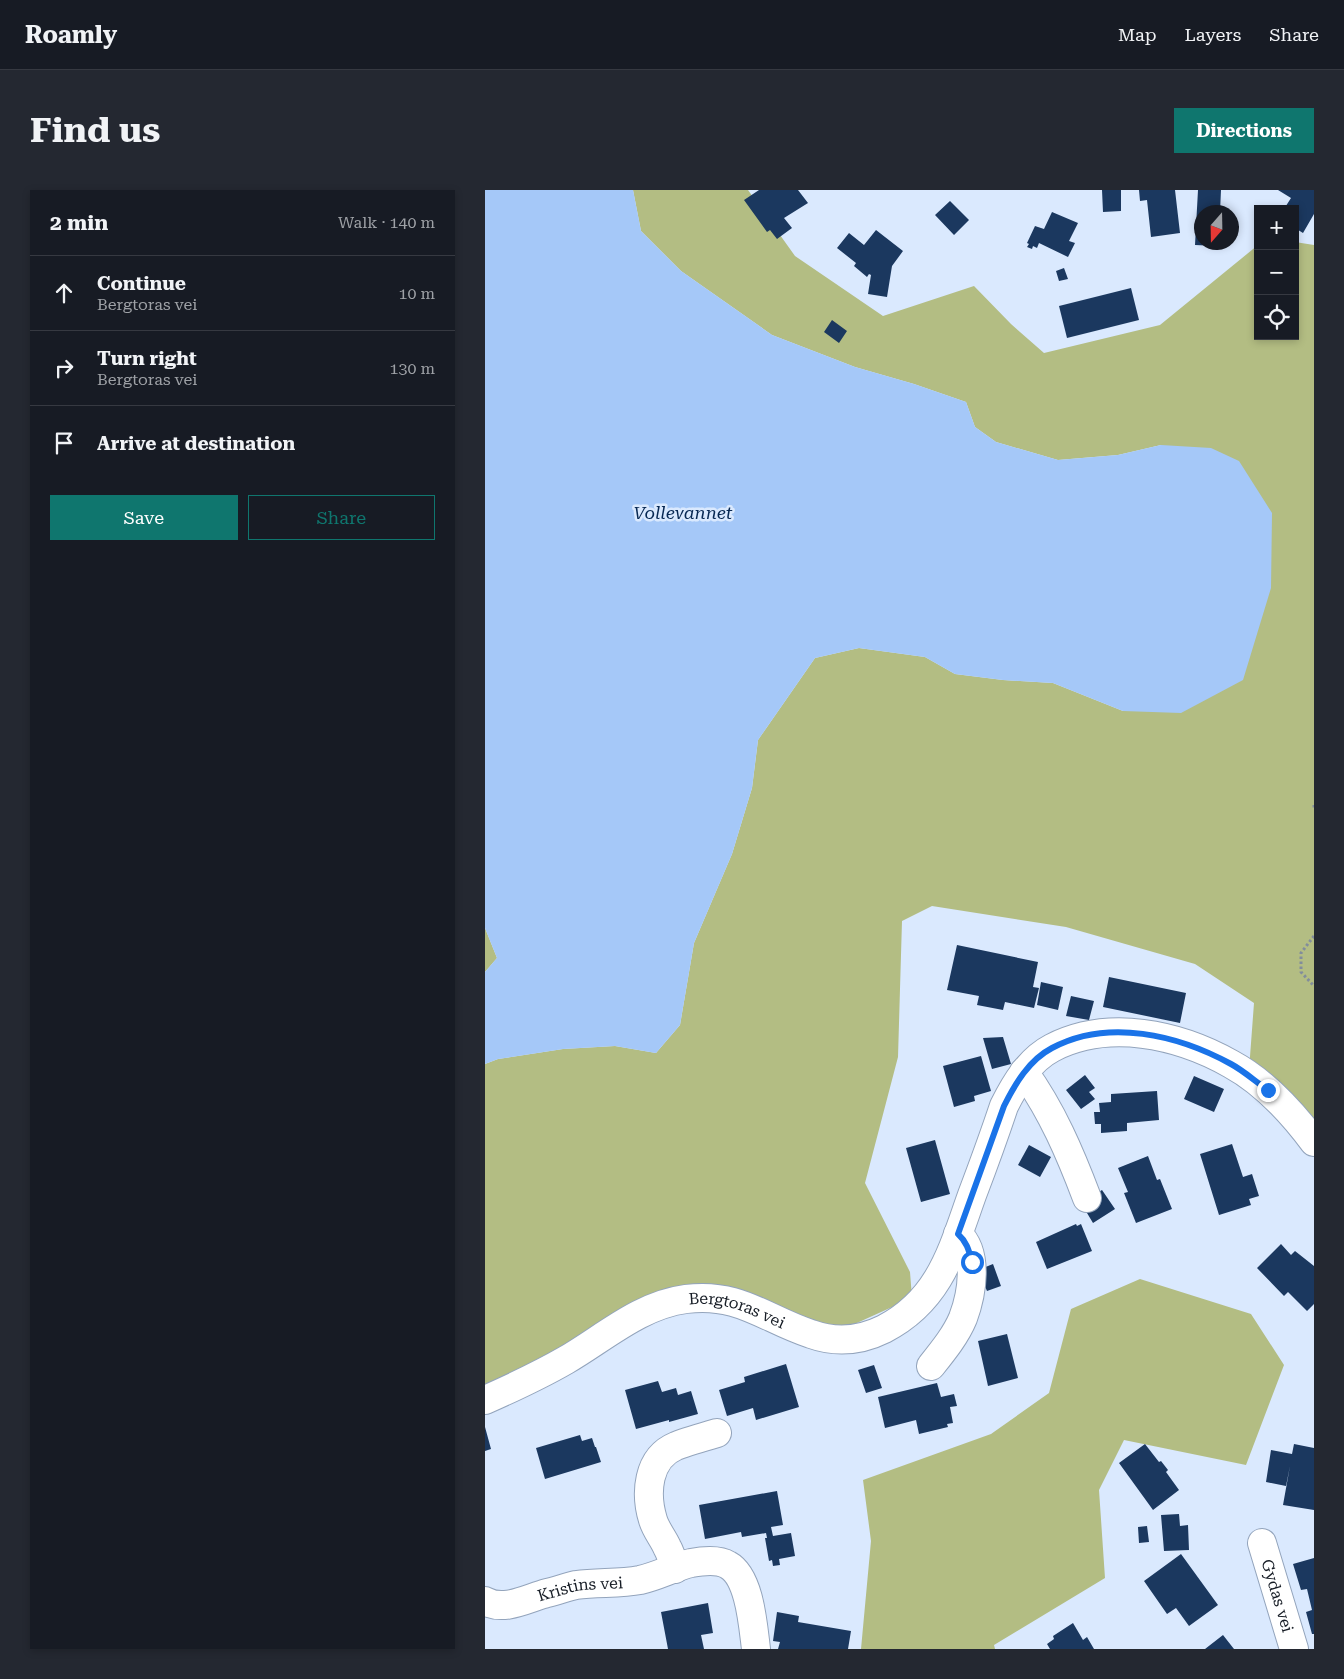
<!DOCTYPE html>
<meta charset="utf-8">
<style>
:root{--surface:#171b24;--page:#242831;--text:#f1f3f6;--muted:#9ea1a6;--line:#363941;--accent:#0f766e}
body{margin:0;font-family:"Roboto Serif",serif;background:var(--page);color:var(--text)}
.controls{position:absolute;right:15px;top:15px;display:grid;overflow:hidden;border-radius:0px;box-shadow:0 2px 8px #0003}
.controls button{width:45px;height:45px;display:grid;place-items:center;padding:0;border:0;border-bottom:1px solid var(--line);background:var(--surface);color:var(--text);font:25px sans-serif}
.compass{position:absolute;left:709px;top:15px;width:45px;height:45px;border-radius:50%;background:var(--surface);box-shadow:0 2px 8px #0003;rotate:200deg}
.stop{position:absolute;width:15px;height:15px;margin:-11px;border:4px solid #1a73e8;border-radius:50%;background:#fff}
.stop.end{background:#1a73e8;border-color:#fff;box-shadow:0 1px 5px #0008}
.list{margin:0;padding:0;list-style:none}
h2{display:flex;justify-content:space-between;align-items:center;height:65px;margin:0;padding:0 20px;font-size:21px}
h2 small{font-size:16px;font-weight:400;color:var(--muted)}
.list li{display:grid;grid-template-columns:32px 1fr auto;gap:15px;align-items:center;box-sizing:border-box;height:75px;padding:0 20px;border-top:1px solid var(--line)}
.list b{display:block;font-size:19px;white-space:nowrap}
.list p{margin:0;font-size:16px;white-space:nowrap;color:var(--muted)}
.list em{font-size:16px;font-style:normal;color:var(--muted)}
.actions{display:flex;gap:10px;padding:15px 20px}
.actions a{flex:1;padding:11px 0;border:1px solid var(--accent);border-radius:0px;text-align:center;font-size:18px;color:var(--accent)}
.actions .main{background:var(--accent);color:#fff}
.icon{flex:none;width:28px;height:28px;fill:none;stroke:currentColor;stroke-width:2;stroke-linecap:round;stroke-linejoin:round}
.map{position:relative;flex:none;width:829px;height:1459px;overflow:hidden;border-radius:0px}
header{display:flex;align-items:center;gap:30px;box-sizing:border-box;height:70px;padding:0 25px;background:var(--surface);border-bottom:1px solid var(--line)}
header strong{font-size:24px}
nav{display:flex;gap:28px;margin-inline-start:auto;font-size:18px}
.intro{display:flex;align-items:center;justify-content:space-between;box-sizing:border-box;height:120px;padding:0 30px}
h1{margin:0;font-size:35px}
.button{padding:12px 22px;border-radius:0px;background:var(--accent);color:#fff;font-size:18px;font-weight:700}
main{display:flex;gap:30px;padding:0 30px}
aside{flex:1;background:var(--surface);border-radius:0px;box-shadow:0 2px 8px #0003}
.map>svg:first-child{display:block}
.forest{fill:#b3bd83}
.water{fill:#a5c8f8}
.building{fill:#1b385f}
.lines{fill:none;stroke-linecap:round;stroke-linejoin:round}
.minor-casing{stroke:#93a4bc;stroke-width:30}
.path{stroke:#828d9c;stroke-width:3;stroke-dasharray:2.5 2.5;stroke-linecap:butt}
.minor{stroke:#fff;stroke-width:28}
.route{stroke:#1a73e8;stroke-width:6}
.labels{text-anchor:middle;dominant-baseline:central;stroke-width:5;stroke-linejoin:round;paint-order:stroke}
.street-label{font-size:16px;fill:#171d26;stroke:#dae9fe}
.water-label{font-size:18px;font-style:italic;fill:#072853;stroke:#dae9fe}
</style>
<header>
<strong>Roamly</strong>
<nav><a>Map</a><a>Layers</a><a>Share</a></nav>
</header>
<div class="intro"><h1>Find us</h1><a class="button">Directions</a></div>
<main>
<aside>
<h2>2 min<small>Walk · 140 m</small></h2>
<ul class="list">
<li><svg class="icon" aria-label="ahead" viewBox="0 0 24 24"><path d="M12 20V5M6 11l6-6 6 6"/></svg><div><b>Continue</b><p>Bergtoras vei</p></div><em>10 m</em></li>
<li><svg class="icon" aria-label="right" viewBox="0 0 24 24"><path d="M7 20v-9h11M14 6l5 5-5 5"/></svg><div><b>Turn right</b><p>Bergtoras vei</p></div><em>130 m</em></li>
<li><svg class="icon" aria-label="arrive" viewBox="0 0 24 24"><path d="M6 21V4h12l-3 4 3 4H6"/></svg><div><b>Arrive at destination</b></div></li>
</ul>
<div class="actions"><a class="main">Save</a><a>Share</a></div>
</aside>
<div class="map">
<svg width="829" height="1459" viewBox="0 0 829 1459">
<rect width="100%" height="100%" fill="#dae9fe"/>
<path class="forest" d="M 148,0 L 263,0 L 310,66 L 398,126 L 489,96 L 526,134 L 559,163 L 675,135 L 773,55 L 773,146 L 810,146 L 810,52 L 829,55 L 829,965 L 764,880 L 769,813 L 710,774 L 581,737 L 447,716 L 417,731 L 413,867 L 380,993 L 425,1082 L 427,1108 L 341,1147 L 209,1108 L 0,1203 L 0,874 L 13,869 L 78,859 L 130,856 L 171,863 L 195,835 L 209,753 L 247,664 L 267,598 L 273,550 L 330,468 L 374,458 L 440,467 L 470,484 L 518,490 L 568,493 L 638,521 L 676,255 L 633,265 L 573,270 L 511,252 L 490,237 L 481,212 L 429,194 L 370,177 L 287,145 L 196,81 L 156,41 Z
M 0,738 L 12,768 L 0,782 Z
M 655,1089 L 766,1124 L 799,1175 L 761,1275 L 639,1250 L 614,1300 L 620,1388 L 509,1455 L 510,1459 L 376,1459 L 386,1351 L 378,1290 L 506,1244 L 564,1203 L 586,1119 Z"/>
<path class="water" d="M 0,0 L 148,0 L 156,41 L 196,81 L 287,145 L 370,177 L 429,194 L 481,212 L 490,237 L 511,252 L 573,270 L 633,265 L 676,255 L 726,258 L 754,271 L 787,323 L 786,398 L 758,490 L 696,523 L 638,521 L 568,493 L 518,490 L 470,484 L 440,467 L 374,458 L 330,468 L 273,550 L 267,598 L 247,664 L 209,753 L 195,835 L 171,863 L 130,856 L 78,859 L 13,869 L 0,874 L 0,782 L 12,768 L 0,738 Z"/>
<path class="building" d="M 274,0 L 313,0 L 323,13 L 299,28 L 307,38 L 292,49 L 285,40 L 282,42 L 259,10 Z
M 617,0 L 636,0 L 636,21 L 618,22 Z
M 654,0 L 690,0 L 695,43 L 666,47 L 662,10 L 655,11 Z
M 713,0 L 736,0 L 735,22 L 716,22 L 716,52 L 733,52 L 733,56 L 710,55 Z
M 793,0 L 829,0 L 829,24 L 818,43 L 810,38 L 810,19 L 799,19 L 806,8 Z
M 465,11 L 484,30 L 469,45 L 450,25 Z
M 567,22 L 593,33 L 584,51 L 590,53 L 583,67 L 554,53 L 552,58 L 548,56 L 547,59 L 542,57 L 544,54 L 542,53 L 550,36 L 559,39 Z
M 391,40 L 418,61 L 407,76 L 402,107 L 383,104 L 386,85 L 384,84 L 382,87 L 369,76 L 371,73 L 352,58 L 364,43 L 379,55 Z
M 579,78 L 583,89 L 574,91 L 571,81 Z
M 646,98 L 654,130 L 582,148 L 574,116 Z
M 347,130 L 362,141 L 354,153 L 339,142 Z
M 472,755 L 553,772 L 548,797 L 554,798 L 549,818 L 520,812 L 518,820 L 492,815 L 494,806 L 462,800 Z
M 624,787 L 701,803 L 695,833 L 618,817 Z
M 556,792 L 578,797 L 573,820 L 552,815 Z
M 586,806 L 609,811 L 604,830 L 581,826 Z
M 518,847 L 526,874 L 507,879 L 498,848 Z
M 496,866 L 506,901 L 489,906 L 490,911 L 469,917 L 458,876 Z
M 600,885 L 610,898 L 604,902 L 610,909 L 596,919 L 581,900 Z
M 709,886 L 739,899 L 729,922 L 699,909 Z
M 672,901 L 674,930 L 642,933 L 642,941 L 616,943 L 616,934 L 610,934 L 609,922 L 615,922 L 614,913 L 626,912 L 626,904 Z
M 450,950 L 465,1004 L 436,1012 L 421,958 Z
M 747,954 L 758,987 L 767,984 L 774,1006 L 764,1009 L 766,1015 L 734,1025 L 715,964 Z
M 544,955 L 566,967 L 555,987 L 533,975 Z
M 663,966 L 672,990 L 675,989 L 687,1019 L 651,1033 L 639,1003 L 643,1002 L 633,978 Z
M 617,1000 L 630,1019 L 608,1033 L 596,1013 Z
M 591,1034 L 592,1036 L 596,1034 L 607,1061 L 562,1079 L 551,1052 Z
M 796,1054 L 806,1065 L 810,1061 L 829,1076 L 829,1114 L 822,1121 L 803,1102 L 799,1106 L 772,1078 Z
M 508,1074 L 516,1096 L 502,1101 L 493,1080 Z
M 522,1144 L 533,1188 L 503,1196 L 493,1151 Z
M 301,1174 L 314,1217 L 271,1230 L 268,1218 L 242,1226 L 234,1200 L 260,1192 L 259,1187 Z
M 389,1175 L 397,1198 L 381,1203 L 373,1180 Z
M 173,1191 L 177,1202 L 191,1198 L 193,1205 L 206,1201 L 213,1224 L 184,1232 L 184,1230 L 151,1239 L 140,1200 Z
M 452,1193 L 456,1207 L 469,1204 L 472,1216 L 465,1217 L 468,1233 L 462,1234 L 463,1237 L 434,1244 L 431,1230 L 400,1238 L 393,1207 Z
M 0,1237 L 6,1259 L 0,1261 Z
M 95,1245 L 97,1251 L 107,1248 L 110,1257 L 111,1257 L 116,1272 L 60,1289 L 51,1258 Z
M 660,1254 L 674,1272 L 676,1271 L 683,1280 L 681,1282 L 694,1300 L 668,1320 L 634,1273 Z
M 809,1254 L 829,1258 L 829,1320 L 798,1315 L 805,1276 L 801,1296 L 781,1292 L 786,1260 L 807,1264 Z
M 292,1301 L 298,1335 L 286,1337 L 288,1346 L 306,1343 L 310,1366 L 294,1369 L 295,1375 L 288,1376 L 287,1370 L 284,1371 L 280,1348 L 282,1348 L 281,1343 L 257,1347 L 256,1342 L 220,1349 L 214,1315 Z
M 694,1324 L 695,1336 L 703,1335 L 704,1360 L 679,1361 L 676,1325 Z
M 662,1336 L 664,1352 L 654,1353 L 653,1337 Z
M 696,1364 L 733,1415 L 704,1436 L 691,1418 L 682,1424 L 659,1391 Z
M 829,1368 L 829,1444 L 827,1444 L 821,1422 L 827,1420 L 822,1399 L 816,1400 L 808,1374 Z
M 223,1413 L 228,1443 L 216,1445 L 219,1459 L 183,1459 L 176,1422 Z
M 292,1422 L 314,1426 L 313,1432 L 366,1441 L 363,1459 L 293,1459 L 295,1452 L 288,1451 Z
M 588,1433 L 598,1450 L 602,1447 L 609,1459 L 565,1459 L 562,1454 L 569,1449 L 568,1446 Z
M 738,1445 L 749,1459 L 720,1459 Z"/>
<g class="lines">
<defs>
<g id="minor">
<path d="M 539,882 C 567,921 585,963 602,1008"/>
<path d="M 446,1176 C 458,1161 471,1145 478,1128 C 487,1104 494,1063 473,1044"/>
<path id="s1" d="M 0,1210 C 27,1198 55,1185 81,1170 C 119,1148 155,1115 201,1109 C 254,1102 280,1129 326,1144 C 351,1153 375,1151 399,1139 C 455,1110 467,1061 487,1005 C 498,976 509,946 519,916 C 530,894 544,870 567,858 C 623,829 693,844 746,874 C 779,892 806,921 829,952"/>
<path id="s2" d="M 777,1353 L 809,1459"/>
<path d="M 190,1379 C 188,1372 186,1364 182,1357 C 178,1348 171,1340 168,1330 C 160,1304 162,1268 191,1256 C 204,1251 218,1247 232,1243"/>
<path id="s3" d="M 0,1411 C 19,1422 43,1408 62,1403 C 72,1401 81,1397 91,1395 C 113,1392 134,1394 155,1390 C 173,1386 189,1377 206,1373 C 217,1371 233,1369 243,1375 C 265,1387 268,1436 271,1459"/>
</g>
</defs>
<use href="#minor" class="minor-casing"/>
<path class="path" d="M 829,615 L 829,618
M 829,746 L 816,763 L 816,782 L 829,796"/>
<use href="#minor" class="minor"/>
</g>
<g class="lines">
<path class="route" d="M 487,1072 C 484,1061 482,1052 473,1044 L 519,916 C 530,894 544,870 567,858 C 623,828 693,845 746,874 C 759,881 771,892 783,900"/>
</g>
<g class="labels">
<g class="street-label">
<text stroke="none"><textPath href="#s1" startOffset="279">Bergtoras vei</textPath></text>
<text stroke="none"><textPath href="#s3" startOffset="98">Kristins vei</textPath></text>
<text stroke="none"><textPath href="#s2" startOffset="55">Gydas vei</textPath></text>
</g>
<g class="water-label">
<text x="198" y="322">Vollevannet</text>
</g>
</g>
</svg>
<div class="controls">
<button>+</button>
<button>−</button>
<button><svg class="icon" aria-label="locate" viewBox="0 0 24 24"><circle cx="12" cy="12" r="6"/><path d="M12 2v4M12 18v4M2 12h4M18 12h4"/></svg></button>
</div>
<svg class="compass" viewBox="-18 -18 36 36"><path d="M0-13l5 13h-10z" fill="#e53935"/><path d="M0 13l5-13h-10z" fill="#9ea1a6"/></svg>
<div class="stop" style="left:487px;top:1072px"></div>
<div class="stop end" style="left:783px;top:900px"></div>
</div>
</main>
